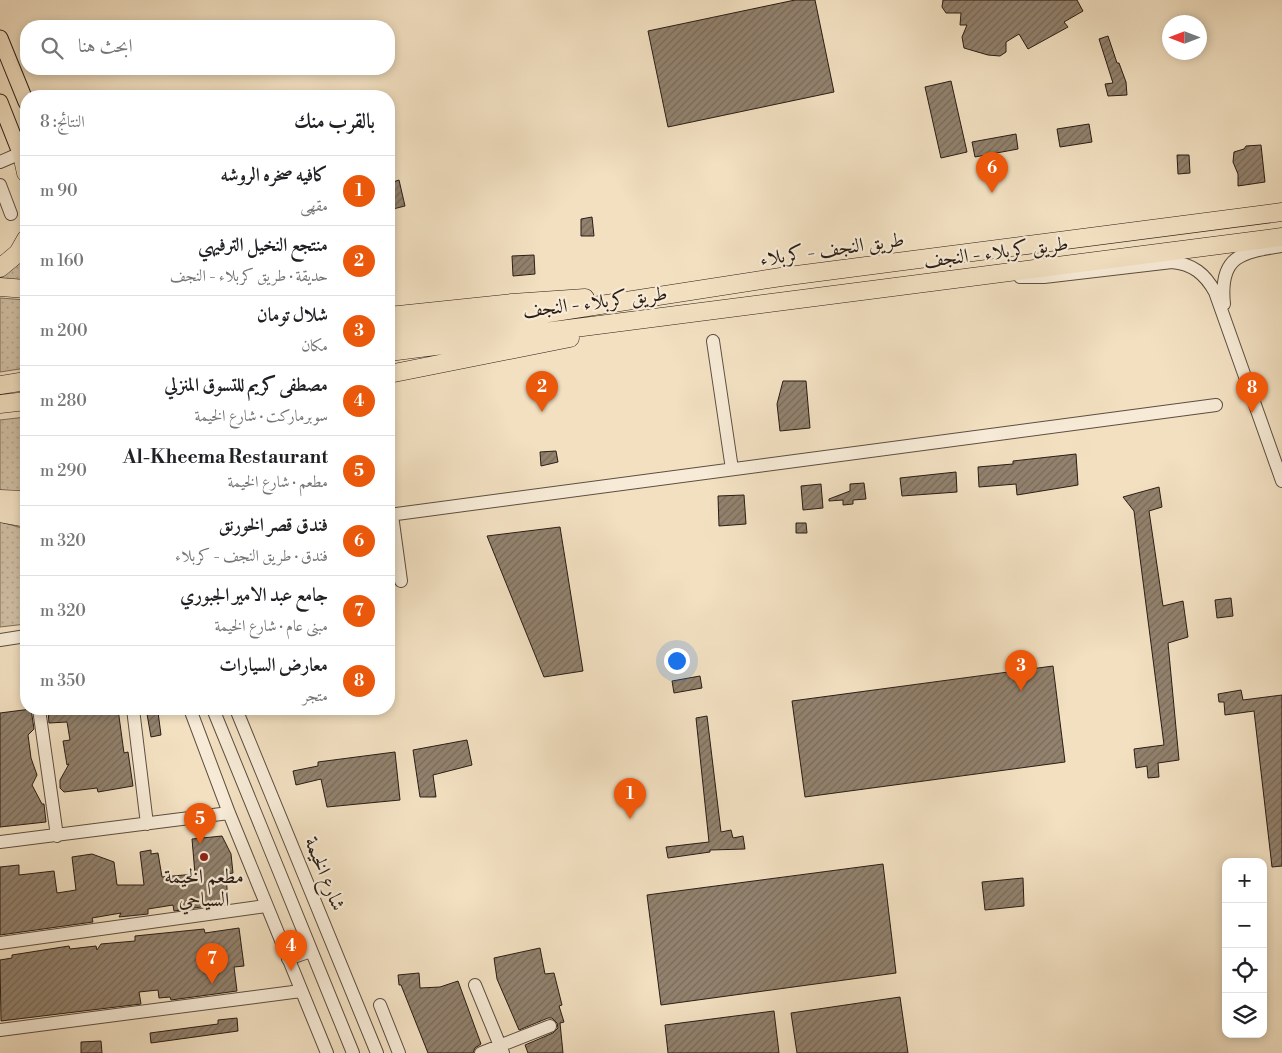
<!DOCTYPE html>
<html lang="ar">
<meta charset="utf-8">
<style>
:root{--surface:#fff;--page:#f6f6f6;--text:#202124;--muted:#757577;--line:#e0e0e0;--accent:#ea580c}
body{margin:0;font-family:"Libre Bodoni",Amiri,serif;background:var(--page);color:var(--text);direction:rtl}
.controls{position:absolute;right:15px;bottom:15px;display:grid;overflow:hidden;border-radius:10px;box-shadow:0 2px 8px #0003}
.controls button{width:45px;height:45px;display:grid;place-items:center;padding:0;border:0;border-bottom:1px solid var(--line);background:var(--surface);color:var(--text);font:25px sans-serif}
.compass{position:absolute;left:1162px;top:15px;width:45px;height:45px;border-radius:50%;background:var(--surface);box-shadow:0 2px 8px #0003;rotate:270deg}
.you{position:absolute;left:676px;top:660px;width:18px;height:18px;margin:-12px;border:4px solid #fff;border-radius:50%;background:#1a73e8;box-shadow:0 0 0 8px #1a73e833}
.badge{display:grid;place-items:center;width:32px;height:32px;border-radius:50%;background:var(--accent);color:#fff;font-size:16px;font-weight:700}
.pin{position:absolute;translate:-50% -41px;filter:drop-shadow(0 1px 2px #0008)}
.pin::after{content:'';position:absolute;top:26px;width:18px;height:15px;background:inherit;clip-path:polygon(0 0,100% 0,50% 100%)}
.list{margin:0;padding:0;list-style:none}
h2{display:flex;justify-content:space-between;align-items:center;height:65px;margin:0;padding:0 20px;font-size:21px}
h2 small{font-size:16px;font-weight:400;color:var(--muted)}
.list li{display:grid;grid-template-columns:32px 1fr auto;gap:15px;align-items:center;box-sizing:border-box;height:70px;padding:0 20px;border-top:1px solid var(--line)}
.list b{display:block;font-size:19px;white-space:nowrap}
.list p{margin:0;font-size:16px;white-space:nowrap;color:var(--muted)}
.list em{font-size:16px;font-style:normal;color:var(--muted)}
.icon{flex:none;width:28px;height:28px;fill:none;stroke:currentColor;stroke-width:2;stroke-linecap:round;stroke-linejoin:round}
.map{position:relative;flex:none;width:1282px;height:1053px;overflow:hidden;direction:ltr}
.search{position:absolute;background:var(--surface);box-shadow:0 2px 8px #0003;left:20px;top:20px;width:375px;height:55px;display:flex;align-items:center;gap:12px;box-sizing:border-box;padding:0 18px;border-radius:20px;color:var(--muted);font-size:19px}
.panel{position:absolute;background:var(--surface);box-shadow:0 2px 8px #0003;left:20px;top:90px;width:375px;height:625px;border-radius:20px;direction:rtl}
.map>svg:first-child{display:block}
.grass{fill:url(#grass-dots);stroke:#7d6e5c}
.building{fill:url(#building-hatch);stroke:#2a1d15}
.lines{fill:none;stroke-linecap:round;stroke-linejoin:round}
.minor-casing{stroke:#5c4e40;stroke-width:14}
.major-casing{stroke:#2a1d15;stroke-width:17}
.highway-casing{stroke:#2a1d15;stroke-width:19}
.minor{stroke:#f7ebd7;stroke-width:12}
.major{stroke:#f2e0c1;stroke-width:15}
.highway{stroke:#f2e0c1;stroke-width:18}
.poi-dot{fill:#8f2418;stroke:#f7ebd7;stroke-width:2}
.labels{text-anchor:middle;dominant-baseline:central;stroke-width:4.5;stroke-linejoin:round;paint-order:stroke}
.street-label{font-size:20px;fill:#2a1d15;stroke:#f7ebd7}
.poi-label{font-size:20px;fill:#2a1d15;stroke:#f7ebd7}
</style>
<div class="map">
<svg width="1282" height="1053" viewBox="0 0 1282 1053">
<defs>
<pattern id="grass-dots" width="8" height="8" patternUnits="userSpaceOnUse" patternTransform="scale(1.25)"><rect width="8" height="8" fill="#d0bfa4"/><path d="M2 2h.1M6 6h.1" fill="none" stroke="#b3a48c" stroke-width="1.8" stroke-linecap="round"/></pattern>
<pattern id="building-hatch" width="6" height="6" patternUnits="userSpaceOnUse" patternTransform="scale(1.25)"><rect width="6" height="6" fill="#92826e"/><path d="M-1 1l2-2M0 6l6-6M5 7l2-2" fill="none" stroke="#776a59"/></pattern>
</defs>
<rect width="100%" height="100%" fill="#f2e0c1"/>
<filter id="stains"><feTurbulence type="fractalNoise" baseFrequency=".004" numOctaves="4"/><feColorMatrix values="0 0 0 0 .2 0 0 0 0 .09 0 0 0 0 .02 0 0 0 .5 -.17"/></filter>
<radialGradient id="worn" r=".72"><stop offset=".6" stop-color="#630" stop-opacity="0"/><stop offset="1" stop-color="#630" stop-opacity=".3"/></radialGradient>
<path class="grass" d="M 26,257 L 26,284 L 0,279 Z
M 0,298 L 26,300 L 26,368 L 0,372 Z
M 26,417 L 26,492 L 0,492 L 0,420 Z
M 0,522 L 26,529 L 26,624 L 0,627 Z"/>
<path class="building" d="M 795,0 L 815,0 L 834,92 L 668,127 L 648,31 Z
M 943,0 L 1077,0 L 1083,11 L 1064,22 L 1068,27 L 1028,49 L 1019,34 L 1006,42 L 1006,52 L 1000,56 L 988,55 L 964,48 L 962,37 L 967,25 L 960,25 L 961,13 L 946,13 L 942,7 Z
M 1108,36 L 1117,63 L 1119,63 L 1126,82 L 1127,95 L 1108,96 L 1105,84 L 1113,83 L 1099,39 Z
M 951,81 L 967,152 L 941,158 L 925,87 Z
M 1089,124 L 1092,142 L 1060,147 L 1057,129 Z
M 1016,134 L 1018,149 L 975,157 L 972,142 Z
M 1261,145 L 1265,182 L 1238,186 L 1238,174 L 1233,162 L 1234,152 L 1244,149 L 1246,146 Z
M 1177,155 L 1189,155 L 1190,173 L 1178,174 Z
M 399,180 L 405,206 L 389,210 L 389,191 L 392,191 L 390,183 Z
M 592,217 L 594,236 L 581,236 L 581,219 Z
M 534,255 L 535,274 L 513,276 L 512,256 Z
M 783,381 L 806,381 L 810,428 L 780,431 L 777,404 Z
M 556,451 L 558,462 L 541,466 L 540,452 Z
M 1076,454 L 1078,485 L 1017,495 L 1016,484 L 979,487 L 978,467 L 1013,464 L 1013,461 Z
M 956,472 L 957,492 L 902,496 L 900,478 Z
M 864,483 L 866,499 L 853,500 L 853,504 L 843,505 L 843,500 L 829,501 L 829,499 L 850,491 L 850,484 Z
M 821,484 L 823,508 L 803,510 L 801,486 Z
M 1159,487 L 1162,507 L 1149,511 L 1163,606 L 1183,601 L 1188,637 L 1168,643 L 1179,760 L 1158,763 L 1159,777 L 1148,778 L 1147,766 L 1136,768 L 1134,749 L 1164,745 L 1134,511 L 1123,497 Z
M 744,495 L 746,524 L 719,526 L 718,496 Z
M 796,523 L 806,523 L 807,533 L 796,533 Z
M 560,527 L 583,671 L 544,677 L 487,536 Z
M 1231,598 L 1233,616 L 1217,618 L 1215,600 Z
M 1053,666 L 1065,762 L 805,797 L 792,701 Z
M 700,676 L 702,688 L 674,693 L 672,681 Z
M 1241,690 L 1243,700 L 1282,695 L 1282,866 L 1272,867 L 1254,711 L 1225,715 L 1224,702 L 1219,702 L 1218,694 Z
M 31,709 L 34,729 L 28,735 L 31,758 L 37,775 L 32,785 L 42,804 L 44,804 L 46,822 L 0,827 L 0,713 Z
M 57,709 L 118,709 L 124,753 L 128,752 L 133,786 L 98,792 L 97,788 L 64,792 L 60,788 L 60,780 L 69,764 L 67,765 L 63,741 L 70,740 L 67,722 L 49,723 L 48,711 L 57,711 Z
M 158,712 L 161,735 L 151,737 L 147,714 Z
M 707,716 L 721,832 L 731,830 L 733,838 L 743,836 L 745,849 L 710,850 L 710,852 L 668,858 L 666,847 L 709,842 L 696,718 Z
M 467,740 L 472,765 L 433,775 L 436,797 L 420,797 L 413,750 Z
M 395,752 L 400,800 L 327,807 L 321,779 L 296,785 L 293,771 L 318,766 L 318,762 Z
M 222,836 L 231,854 L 233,873 L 226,874 L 228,903 L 174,911 L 173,905 L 148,909 L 148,914 L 119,917 L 121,913 L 92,918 L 93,922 L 0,935 L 0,867 L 19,865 L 19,875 L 54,871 L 57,893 L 76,890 L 72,857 L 92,854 L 114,862 L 117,885 L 144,885 L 140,852 L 151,850 L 151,854 L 158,853 L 162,877 L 195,874 L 192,839 Z
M 883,864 L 896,973 L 661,1005 L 647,895 Z
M 1023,878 L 1024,906 L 985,910 L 982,882 Z
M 239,928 L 244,966 L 234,967 L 237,991 L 171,1000 L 170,997 L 159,998 L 158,990 L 139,992 L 141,1004 L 1,1021 L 0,960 L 12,958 L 12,955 L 69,946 L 70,949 L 96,946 L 97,950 L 101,944 L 135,941 L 135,936 L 204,929 L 205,933 Z
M 540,948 L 545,974 L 554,973 L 562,1005 L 559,1006 L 564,1022 L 560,1023 L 563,1053 L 528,1053 L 525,1045 L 553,1033 L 558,1028 L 557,1023 L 552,1018 L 548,1018 L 519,1030 L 497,979 L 494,958 Z
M 419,973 L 420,988 L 440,987 L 458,981 L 481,1044 L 475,1048 L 473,1053 L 428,1053 L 401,985 L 399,985 L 398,975 Z
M 900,997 L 908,1053 L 797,1053 L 791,1013 Z
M 774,1011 L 779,1053 L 668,1053 L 665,1025 Z
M 237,1018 L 238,1031 L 151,1043 L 150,1033 L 218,1024 L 218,1020 Z
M 101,1041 L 102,1053 L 81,1053 L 81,1042 Z"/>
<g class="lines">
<defs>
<path id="minor" d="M 0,162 L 21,153
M 0,185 L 11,214
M 1020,277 L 1044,277 L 1172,262 C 1193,264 1205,274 1215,292 L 1282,481
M 1224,304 C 1219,256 1241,252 1282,246
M 713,341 L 732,469
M 389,515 L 1216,405
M 392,515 L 401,581
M 0,640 L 26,636
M 39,709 L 57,836
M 133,709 L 147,824
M 190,709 L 229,813 L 327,1053
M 213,709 L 353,1053
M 236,709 L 377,1053
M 0,842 L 229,813
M 0,943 L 266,906
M 288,959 L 311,951
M 475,985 L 503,1053
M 380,1005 L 399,1053
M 0,1030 L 301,991
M 481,1053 L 550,1026"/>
<path id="major" d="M 0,38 L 26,102
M 0,102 L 26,168"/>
<path id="highway" d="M 23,159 L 26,173
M 0,268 L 18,253 L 26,239
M 0,287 L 26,289
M 389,316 L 512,303 L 585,298
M 389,334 L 523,317 L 781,277 L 1282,212
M 389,352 L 1282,237
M 389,374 L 570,338
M 0,385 L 26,381
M 0,404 L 26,401
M 0,499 L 26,500
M 0,513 L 26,518"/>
</defs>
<use href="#minor" class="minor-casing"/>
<use href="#major" class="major-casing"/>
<use href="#highway" class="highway-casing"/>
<use href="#minor" class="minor"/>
<use href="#major" class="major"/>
<use href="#highway" class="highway"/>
</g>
<circle class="poi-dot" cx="204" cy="857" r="5"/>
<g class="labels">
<g class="street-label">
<text transform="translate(832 250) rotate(-8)">طريق النجف - کربلاء</text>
<text transform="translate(996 253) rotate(-7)">طريق کربلاء - النجف</text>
<text transform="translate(595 303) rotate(-7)">طريق کربلاء - النجف</text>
<text transform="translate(324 874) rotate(68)">شارع الخيمة</text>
</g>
<g class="poi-label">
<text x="204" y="877">مطعم الخيمة<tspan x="204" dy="23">السياحي</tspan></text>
</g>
</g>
<rect width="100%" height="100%" filter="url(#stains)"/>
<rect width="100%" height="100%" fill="url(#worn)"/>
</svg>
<div class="controls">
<button>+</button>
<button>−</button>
<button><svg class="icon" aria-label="locate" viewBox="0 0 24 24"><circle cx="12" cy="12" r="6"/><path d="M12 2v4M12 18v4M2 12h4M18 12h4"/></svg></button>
<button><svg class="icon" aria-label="layers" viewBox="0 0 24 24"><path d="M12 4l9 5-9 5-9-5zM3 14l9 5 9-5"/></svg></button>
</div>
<svg class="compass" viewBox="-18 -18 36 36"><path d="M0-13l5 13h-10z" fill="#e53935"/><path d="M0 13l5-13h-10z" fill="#757577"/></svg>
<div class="you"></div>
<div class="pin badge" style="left:630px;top:819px">1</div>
<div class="pin badge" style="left:542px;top:412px">2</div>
<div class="pin badge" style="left:1021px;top:691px">3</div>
<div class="pin badge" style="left:291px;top:971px">4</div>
<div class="pin badge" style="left:200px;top:844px">5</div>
<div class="pin badge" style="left:992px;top:193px">6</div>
<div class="pin badge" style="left:212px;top:984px">7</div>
<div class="pin badge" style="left:1252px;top:413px">8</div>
<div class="search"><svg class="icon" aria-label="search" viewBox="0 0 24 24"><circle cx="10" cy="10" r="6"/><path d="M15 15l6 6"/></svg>ابحث هنا</div>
<section class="panel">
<h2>بالقرب منك<small>النتائج: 8</small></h2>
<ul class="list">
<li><span class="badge">1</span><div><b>كافيه صخره الروشه</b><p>مقهى</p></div><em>90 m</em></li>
<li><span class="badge">2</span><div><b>منتجع النخيل الترفيهي</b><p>حديقة · طريق کربلاء - النجف</p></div><em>160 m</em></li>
<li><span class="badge">3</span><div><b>شلال تومان</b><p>مكان</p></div><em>200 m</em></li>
<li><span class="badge">4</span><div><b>مصطفى كريم للتسوق المنزلي</b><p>سوبرماركت · شارع الخيمة</p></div><em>280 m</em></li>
<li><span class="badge">5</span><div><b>Al-Kheema Restaurant</b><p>مطعم · شارع الخيمة</p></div><em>290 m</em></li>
<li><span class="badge">6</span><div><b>فندق قصر الخورنق</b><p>فندق · طريق النجف - کربلاء</p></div><em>320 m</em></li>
<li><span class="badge">7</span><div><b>جامع عبد الامير الجبوري</b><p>مبنى عام · شارع الخيمة</p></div><em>320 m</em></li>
<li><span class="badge">8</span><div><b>معارض السيارات</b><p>متجر</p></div><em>350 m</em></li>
</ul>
</section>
</div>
